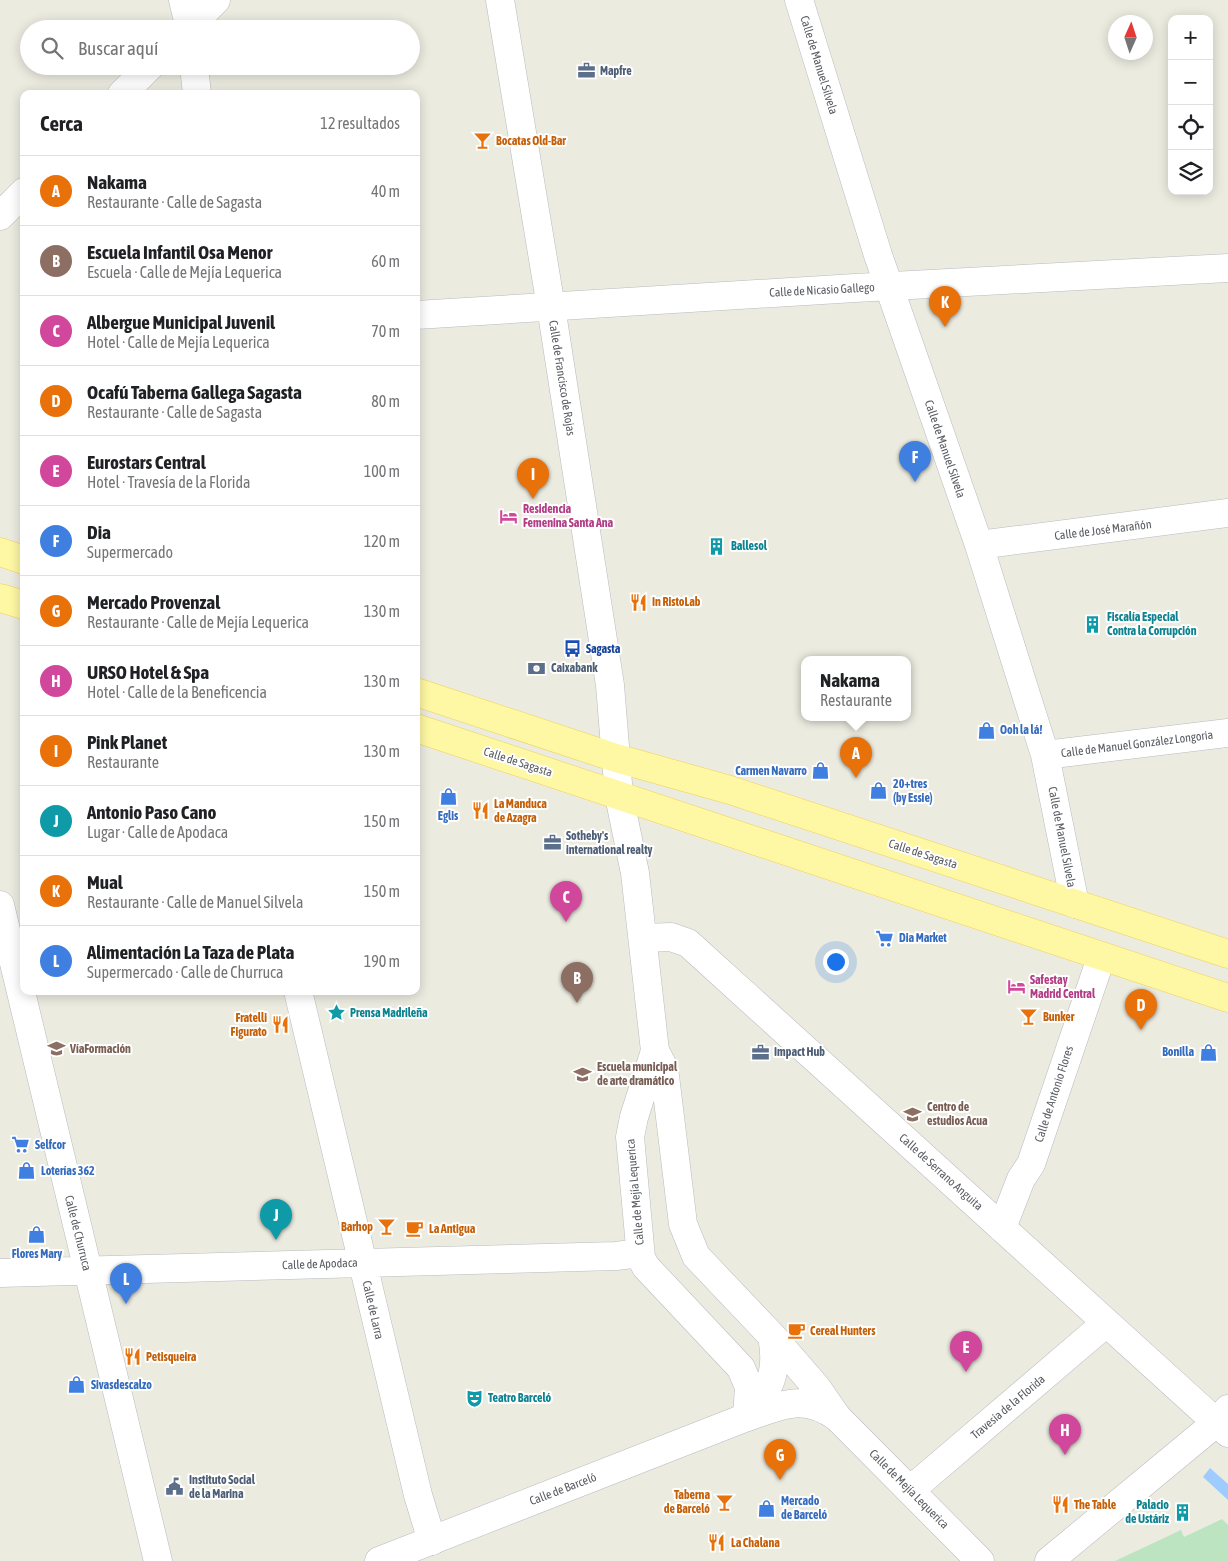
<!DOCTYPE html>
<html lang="es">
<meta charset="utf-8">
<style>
:root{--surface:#fff;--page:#f2f2f2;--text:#202124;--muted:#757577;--line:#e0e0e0;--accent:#db2777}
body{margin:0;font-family:"Asap Condensed",sans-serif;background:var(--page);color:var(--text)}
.controls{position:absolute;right:15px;top:15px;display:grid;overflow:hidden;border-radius:10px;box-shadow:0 2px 12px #0003}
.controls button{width:45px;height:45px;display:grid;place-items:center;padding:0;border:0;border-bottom:1px solid var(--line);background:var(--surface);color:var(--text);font:25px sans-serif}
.compass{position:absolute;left:1108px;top:15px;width:45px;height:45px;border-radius:50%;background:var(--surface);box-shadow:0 2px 12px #0003;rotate:3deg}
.you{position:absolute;left:835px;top:961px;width:18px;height:18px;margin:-12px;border:4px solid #fff;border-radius:50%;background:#1a73e8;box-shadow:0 0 0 8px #1a73e833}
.badge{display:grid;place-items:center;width:32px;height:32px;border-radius:50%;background:var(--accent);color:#fff;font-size:16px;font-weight:700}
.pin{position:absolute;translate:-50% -41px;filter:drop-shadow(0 1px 2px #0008)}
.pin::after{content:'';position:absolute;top:26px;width:18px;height:15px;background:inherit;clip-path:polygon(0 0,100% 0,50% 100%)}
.popup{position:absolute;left:801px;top:656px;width:110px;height:65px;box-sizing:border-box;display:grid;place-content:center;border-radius:10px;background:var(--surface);filter:drop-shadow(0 1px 4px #0005);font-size:16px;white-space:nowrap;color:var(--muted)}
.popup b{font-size:19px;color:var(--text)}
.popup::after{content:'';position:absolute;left:50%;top:100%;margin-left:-10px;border:10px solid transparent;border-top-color:var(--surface)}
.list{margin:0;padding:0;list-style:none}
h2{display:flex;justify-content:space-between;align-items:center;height:65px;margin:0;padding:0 20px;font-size:21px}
h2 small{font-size:16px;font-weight:400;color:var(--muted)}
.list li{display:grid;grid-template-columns:32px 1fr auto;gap:15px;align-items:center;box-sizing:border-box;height:70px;padding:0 20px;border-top:1px solid var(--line)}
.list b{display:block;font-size:19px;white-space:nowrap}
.list p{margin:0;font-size:16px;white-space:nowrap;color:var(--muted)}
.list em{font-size:16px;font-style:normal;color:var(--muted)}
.icon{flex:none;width:28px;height:28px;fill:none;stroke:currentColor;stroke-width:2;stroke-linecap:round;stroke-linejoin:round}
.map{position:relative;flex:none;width:1228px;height:1561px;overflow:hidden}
.search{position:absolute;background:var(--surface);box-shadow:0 2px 12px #0003;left:20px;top:20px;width:400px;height:55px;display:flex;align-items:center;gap:12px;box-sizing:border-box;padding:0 18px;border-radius:28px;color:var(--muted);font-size:19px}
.panel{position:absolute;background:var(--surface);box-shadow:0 2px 12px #0003;left:20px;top:90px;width:400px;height:905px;border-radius:10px}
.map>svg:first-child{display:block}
.green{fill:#bce4c0}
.water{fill:#9eccfe}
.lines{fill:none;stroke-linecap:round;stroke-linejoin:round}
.minor-casing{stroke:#b8babf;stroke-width:29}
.tertiary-casing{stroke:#b8babf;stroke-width:29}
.primary-casing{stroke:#f0d156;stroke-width:29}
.minor{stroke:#fff;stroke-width:28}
.tertiary{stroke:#fff;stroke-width:28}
.primary{stroke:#fef7a3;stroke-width:28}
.labels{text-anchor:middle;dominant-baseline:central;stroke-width:4;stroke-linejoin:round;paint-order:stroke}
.street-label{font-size:12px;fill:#595c61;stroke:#fff}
.service-label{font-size:12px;font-weight:bold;fill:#4e5e75;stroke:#fff;text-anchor:start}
.food-label{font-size:12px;font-weight:bold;fill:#c56008;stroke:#fff;text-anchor:start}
.hotel-label{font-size:12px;font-weight:bold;fill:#b23c85;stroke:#fff;text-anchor:start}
.culture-label{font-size:12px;font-weight:bold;fill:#0d838f;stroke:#fff;text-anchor:start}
.transit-label{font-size:12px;font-weight:bold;fill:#164399;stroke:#fff;text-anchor:start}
.shop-label{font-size:12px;font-weight:bold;fill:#366cbe;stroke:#fff;text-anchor:start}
.education-label{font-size:12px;font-weight:bold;fill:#785e54;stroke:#fff;text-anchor:start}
</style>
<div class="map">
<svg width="1228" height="1561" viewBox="0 0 1228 1561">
<rect width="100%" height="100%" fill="#ecebe0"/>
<path class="green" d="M 1222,1519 L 1228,1525 L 1228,1561 L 1115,1561 L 1181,1530 L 1184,1537 Z"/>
<path class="water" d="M 1210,1468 L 1228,1484 L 1228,1500 L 1203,1477 Z"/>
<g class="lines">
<defs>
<path id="minor" d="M 183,0 L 190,29
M 799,0 L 878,255 L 979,545 L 1045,755 L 1075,904
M 194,66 L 197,94
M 416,315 L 855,288 L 1228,268
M 979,545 L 1228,513
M 1045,755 L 1228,733
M 0,905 L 158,1561
M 643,938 L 671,937 L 688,943 L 1228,1433
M 298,991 L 418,1495 L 432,1541
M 655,1051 L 663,1066 L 665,1076 L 683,1224 L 696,1256 L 772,1336 L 817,1388 L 837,1417
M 655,1051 L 634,1117 L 630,1137 L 641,1258 L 646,1267 L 741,1368 L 749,1387 L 747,1417
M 1002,1228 L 1021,1179 L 1031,1164 L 1101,958
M 0,1273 L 616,1256 L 632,1254 L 639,1249
M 747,1417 C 783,1405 803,1393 837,1417
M 747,1417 C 770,1390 779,1372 772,1336
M 908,1488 L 921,1481 L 1106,1323
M 1049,1561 L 1217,1422 L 1228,1409"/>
<path id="tertiary" d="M 500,0 L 551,307 L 610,685 L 619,796 L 635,873 L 655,1051
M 187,29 L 216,0
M 122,94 L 150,66
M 0,216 L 24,192
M 837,1417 L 980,1561
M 379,1561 L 747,1417"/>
<path id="primary" d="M 0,552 L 24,560
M 0,598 L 24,605
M 416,692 L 616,758 L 730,790 L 1228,954
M 416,728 L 1228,998"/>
</defs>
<use href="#minor" class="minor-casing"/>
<use href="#tertiary" class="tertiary-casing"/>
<use href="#primary" class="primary-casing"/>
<use href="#minor" class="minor"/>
<use href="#tertiary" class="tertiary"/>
<use href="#primary" class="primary"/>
</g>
<defs>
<symbol id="office-bare" viewBox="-9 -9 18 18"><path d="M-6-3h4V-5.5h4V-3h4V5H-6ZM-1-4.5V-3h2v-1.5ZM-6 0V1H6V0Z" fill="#5c6f8a" stroke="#fff" stroke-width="2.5" paint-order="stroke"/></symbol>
<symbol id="bar-bare" viewBox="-9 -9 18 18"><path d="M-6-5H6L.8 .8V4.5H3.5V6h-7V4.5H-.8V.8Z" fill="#e8710a" stroke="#fff" stroke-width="2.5" paint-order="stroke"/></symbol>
<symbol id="hotel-bare" viewBox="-9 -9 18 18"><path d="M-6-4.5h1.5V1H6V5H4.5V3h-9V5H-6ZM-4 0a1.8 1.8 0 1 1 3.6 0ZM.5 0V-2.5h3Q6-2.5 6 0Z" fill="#d1479c" stroke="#fff" stroke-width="2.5" paint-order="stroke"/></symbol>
<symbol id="building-bare" viewBox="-9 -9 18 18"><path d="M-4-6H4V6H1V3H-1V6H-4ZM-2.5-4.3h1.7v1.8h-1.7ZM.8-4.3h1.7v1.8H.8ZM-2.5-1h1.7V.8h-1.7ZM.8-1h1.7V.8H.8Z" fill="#0f9aa8" stroke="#fff" stroke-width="2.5" paint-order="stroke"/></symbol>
<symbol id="restaurant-bare" viewBox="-9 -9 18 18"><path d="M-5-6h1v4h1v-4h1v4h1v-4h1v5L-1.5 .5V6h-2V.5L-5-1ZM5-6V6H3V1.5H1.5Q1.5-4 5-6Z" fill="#e8710a" stroke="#fff" stroke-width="2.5" paint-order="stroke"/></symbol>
<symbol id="bus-bare" viewBox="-9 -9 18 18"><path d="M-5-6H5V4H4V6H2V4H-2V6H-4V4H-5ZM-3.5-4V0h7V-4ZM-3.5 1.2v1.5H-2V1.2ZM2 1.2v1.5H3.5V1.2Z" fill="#1a4fb4" stroke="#fff" stroke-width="2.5" paint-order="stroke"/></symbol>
<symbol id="bank-bare" viewBox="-9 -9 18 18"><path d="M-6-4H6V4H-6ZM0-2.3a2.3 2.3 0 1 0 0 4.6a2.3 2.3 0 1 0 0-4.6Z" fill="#5c6f8a" stroke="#fff" stroke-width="2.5" paint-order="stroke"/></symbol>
<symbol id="shop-bare" viewBox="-9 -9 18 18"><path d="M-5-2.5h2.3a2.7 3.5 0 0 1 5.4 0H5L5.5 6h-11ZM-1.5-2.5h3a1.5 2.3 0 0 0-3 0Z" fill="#3f7fe0" stroke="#fff" stroke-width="2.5" paint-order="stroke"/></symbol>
<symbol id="supermarket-bare" viewBox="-9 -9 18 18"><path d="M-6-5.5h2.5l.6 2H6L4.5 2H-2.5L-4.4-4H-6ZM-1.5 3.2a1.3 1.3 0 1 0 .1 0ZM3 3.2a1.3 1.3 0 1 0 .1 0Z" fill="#3f7fe0" stroke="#fff" stroke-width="2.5" paint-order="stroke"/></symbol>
<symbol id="sight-bare" viewBox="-9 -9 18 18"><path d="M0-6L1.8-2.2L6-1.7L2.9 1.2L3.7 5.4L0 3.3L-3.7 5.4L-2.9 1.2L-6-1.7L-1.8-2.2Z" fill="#0f9aa8" stroke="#fff" stroke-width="2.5" paint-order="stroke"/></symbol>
<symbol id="school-bare" viewBox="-9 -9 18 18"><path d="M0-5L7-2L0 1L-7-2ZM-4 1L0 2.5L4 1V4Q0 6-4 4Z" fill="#8d6e63" stroke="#fff" stroke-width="2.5" paint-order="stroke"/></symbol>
<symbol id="cafe-bare" viewBox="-9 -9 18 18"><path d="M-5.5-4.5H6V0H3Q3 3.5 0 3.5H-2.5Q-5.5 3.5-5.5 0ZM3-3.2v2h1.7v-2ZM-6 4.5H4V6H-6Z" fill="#e8710a" stroke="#fff" stroke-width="2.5" paint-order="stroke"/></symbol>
<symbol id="theatre-bare" viewBox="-9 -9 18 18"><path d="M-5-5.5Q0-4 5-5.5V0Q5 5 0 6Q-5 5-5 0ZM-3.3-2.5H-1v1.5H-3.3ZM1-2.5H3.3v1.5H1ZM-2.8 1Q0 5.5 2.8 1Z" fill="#0f9aa8" stroke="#fff" stroke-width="2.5" paint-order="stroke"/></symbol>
<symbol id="civic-bare" viewBox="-9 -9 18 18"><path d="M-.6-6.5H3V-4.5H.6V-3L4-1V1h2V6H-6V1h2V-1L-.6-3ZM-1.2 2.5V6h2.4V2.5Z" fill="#5c6f8a" stroke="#fff" stroke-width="2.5" paint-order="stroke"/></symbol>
</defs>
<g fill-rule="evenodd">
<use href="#office-bare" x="574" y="58" width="25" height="25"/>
<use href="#bar-bare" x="470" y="128" width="25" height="25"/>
<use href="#hotel-bare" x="496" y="504" width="25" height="25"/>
<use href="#building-bare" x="704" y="534" width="25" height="25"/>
<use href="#restaurant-bare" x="626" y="590" width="25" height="25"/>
<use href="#building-bare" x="1080" y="612" width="25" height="25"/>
<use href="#bus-bare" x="560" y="636" width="25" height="25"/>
<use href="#bank-bare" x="524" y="656" width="25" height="25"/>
<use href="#shop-bare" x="974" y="718" width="25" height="25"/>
<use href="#shop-bare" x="808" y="758" width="25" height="25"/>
<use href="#shop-bare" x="866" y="778" width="25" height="25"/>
<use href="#shop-bare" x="436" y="784" width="25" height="25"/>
<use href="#restaurant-bare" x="468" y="798" width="25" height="25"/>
<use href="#office-bare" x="540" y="830" width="25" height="25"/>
<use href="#supermarket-bare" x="872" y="926" width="25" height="25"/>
<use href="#hotel-bare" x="1004" y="974" width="25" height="25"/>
<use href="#sight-bare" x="324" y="1000" width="25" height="25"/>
<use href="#bar-bare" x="1016" y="1004" width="25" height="25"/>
<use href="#restaurant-bare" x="268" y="1012" width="25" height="25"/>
<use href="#school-bare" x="44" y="1036" width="25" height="25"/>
<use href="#office-bare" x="748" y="1040" width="25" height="25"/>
<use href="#shop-bare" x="1196" y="1040" width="25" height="25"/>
<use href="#school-bare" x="570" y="1062" width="25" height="25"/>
<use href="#school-bare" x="900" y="1102" width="25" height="25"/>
<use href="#supermarket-bare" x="8" y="1132" width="25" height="25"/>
<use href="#shop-bare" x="14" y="1158" width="25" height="25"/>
<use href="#bar-bare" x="374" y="1214" width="25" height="25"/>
<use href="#cafe-bare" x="402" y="1216" width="25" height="25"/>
<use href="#shop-bare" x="24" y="1222" width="25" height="25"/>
<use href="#cafe-bare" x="784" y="1318" width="25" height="25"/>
<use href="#restaurant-bare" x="120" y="1344" width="25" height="25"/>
<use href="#shop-bare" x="64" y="1372" width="25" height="25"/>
<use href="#theatre-bare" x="462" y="1386" width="25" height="25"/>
<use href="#civic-bare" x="162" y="1474" width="25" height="25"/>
<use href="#bar-bare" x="712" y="1490" width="25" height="25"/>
<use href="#restaurant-bare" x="1048" y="1492" width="25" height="25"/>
<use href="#shop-bare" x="754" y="1496" width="25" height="25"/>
<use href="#building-bare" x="1170" y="1500" width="25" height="25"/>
<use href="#restaurant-bare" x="704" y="1530" width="25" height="25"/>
</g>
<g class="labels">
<g class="street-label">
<text transform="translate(819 65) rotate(73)">Calle de Manuel Silvela</text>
<text transform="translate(822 290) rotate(-3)">Calle de Nicasio Gallego</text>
<text transform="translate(562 378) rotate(81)">Calle de Francisco de Rojas</text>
<text transform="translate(945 449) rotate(71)">Calle de Manuel Silvela</text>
<text transform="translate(1103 530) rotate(-7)">Calle de José Marañón</text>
<text transform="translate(1137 744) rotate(-7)">Calle de Manuel González Longoria</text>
<text transform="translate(518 762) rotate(18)">Calle de Sagasta</text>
<text transform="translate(1062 837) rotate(79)">Calle de Manuel Silvela</text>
<text transform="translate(923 854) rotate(18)">Calle de Sagasta</text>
<text transform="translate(1054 1094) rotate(-72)">Calle de Antonio Flores</text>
<text transform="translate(941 1172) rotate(42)">Calle de Serrano Anguita</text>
<text transform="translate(635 1192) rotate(-95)">Calle de Mejía Lequerica</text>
<text transform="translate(78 1233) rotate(76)">Calle de Churruca</text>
<text transform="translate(320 1264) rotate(-2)">Calle de Apodaca</text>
<text transform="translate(373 1310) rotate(77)">Calle de Larra</text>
<text transform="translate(1008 1407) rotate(-40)">Travesía de la Florida</text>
<text transform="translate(563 1489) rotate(-21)">Calle de Barceló</text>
<text transform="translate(909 1489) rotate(45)">Calle de Mejía Lequerica</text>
</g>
<g class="service-label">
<text x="600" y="71">Mapfre</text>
<text x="551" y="668">Caixabank</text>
<text x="566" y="836">Sotheby's<tspan x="566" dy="14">international realty</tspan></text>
<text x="774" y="1052">Impact Hub</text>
<text x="189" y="1480">Instituto Social<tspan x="189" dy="14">de la Marina</tspan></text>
</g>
<g class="food-label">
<text x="496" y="141">Bocatas Old-Bar</text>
<text x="652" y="602">In RistoLab</text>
<text x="494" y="804">La Manduca<tspan x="494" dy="14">de Azagra</tspan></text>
<text x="1043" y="1017">Bunker</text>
<text x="267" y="1018" text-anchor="end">Fratelli<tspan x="267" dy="14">Figurato</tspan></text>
<text x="373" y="1227" text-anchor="end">Barhop</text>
<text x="429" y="1229">La Antigua</text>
<text x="810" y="1331">Cereal Hunters</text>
<text x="146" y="1357">Petisqueira</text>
<text x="710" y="1495" text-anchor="end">Taberna<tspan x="710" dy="14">de Barceló</tspan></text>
<text x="1074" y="1505">The Table</text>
<text x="731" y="1543">La Chalana</text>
</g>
<g class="hotel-label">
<text x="523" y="509">Residencia<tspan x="523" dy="14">Femenina Santa Ana</tspan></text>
<text x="1030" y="980">Safestay<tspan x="1030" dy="14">Madrid Central</tspan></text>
</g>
<g class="culture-label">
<text x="731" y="546">Ballesol</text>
<text x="1107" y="617">Fiscalía Especial<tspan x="1107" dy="14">Contra la Corrupción</tspan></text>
<text x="350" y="1013">Prensa Madrileña</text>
<text x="488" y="1398">Teatro Barceló</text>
<text x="1169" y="1505" text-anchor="end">Palacio<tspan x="1169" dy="14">de Ustáriz</tspan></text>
</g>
<g class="transit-label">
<text x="586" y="649">Sagasta</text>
</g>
<g class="shop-label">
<text x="1000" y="730">Ooh la lá!</text>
<text x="807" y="771" text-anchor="end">Carmen Navarro</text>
<text x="893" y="784">20+tres<tspan x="893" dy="14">(by Essie)</tspan></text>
<text x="448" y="816" text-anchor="middle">Eglis</text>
<text x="899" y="938">Dia Market</text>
<text x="1194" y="1052" text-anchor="end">Bonilla</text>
<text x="35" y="1145">Selfcor</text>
<text x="41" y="1171">Loterías 362</text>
<text x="37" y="1254" text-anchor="middle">Flores Mary</text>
<text x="91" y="1385">Sivasdescalzo</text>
<text x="781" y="1501">Mercado<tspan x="781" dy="14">de Barceló</tspan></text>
</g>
<g class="education-label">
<text x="70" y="1049">VíaFormación</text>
<text x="597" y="1067">Escuela municipal<tspan x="597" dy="14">de arte dramático</tspan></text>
<text x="927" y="1107">Centro de<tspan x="927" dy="14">estudios Acua</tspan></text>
</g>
</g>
</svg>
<div class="controls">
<button>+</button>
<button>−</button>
<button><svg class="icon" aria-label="locate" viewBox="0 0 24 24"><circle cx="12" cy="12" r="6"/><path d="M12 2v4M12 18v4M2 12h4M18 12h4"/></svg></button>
<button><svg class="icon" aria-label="layers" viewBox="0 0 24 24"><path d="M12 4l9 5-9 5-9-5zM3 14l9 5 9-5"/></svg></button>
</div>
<svg class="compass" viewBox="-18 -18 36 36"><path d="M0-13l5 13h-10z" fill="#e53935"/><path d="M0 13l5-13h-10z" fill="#757577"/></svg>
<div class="you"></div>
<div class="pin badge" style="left:856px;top:778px;background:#e8710a">A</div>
<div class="popup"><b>Nakama</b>Restaurante</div>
<div class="pin badge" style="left:577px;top:1003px;background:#8d6e63">B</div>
<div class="pin badge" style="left:566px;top:922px;background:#d1479c">C</div>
<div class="pin badge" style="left:1141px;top:1030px;background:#e8710a">D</div>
<div class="pin badge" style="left:966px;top:1372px;background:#d1479c">E</div>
<div class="pin badge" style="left:915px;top:482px;background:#3f7fe0">F</div>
<div class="pin badge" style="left:780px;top:1480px;background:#e8710a">G</div>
<div class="pin badge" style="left:1065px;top:1455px;background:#d1479c">H</div>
<div class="pin badge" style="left:533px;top:499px;background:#e8710a">I</div>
<div class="pin badge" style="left:276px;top:1240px;background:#0f9aa8">J</div>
<div class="pin badge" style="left:945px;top:327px;background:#e8710a">K</div>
<div class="pin badge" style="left:126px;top:1304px;background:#3f7fe0">L</div>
<div class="search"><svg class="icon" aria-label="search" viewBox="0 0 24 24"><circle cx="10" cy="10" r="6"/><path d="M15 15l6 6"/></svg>Buscar aquí</div>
<section class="panel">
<h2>Cerca<small>12 resultados</small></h2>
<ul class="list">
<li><span class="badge" style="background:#e8710a">A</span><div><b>Nakama</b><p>Restaurante · Calle de Sagasta</p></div><em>40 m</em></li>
<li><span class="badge" style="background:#8d6e63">B</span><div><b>Escuela Infantil Osa Menor</b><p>Escuela · Calle de Mejía Lequerica</p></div><em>60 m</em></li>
<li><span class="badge" style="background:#d1479c">C</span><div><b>Albergue Municipal Juvenil</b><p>Hotel · Calle de Mejía Lequerica</p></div><em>70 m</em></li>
<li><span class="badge" style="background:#e8710a">D</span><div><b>Ocafú Taberna Gallega Sagasta</b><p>Restaurante · Calle de Sagasta</p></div><em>80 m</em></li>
<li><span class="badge" style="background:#d1479c">E</span><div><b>Eurostars Central</b><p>Hotel · Travesía de la Florida</p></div><em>100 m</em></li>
<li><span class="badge" style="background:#3f7fe0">F</span><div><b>Dia</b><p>Supermercado</p></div><em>120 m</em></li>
<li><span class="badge" style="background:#e8710a">G</span><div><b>Mercado Provenzal</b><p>Restaurante · Calle de Mejía Lequerica</p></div><em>130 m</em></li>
<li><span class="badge" style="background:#d1479c">H</span><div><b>URSO Hotel &amp; Spa</b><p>Hotel · Calle de la Beneficencia</p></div><em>130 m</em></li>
<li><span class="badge" style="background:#e8710a">I</span><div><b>Pink Planet</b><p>Restaurante</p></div><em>130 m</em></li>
<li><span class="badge" style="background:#0f9aa8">J</span><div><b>Antonio Paso Cano</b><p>Lugar · Calle de Apodaca</p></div><em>150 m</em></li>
<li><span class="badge" style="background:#e8710a">K</span><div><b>Mual</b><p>Restaurante · Calle de Manuel Silvela</p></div><em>150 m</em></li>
<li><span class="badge" style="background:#3f7fe0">L</span><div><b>Alimentación La Taza de Plata</b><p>Supermercado · Calle de Churruca</p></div><em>190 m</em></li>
</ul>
</section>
</div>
